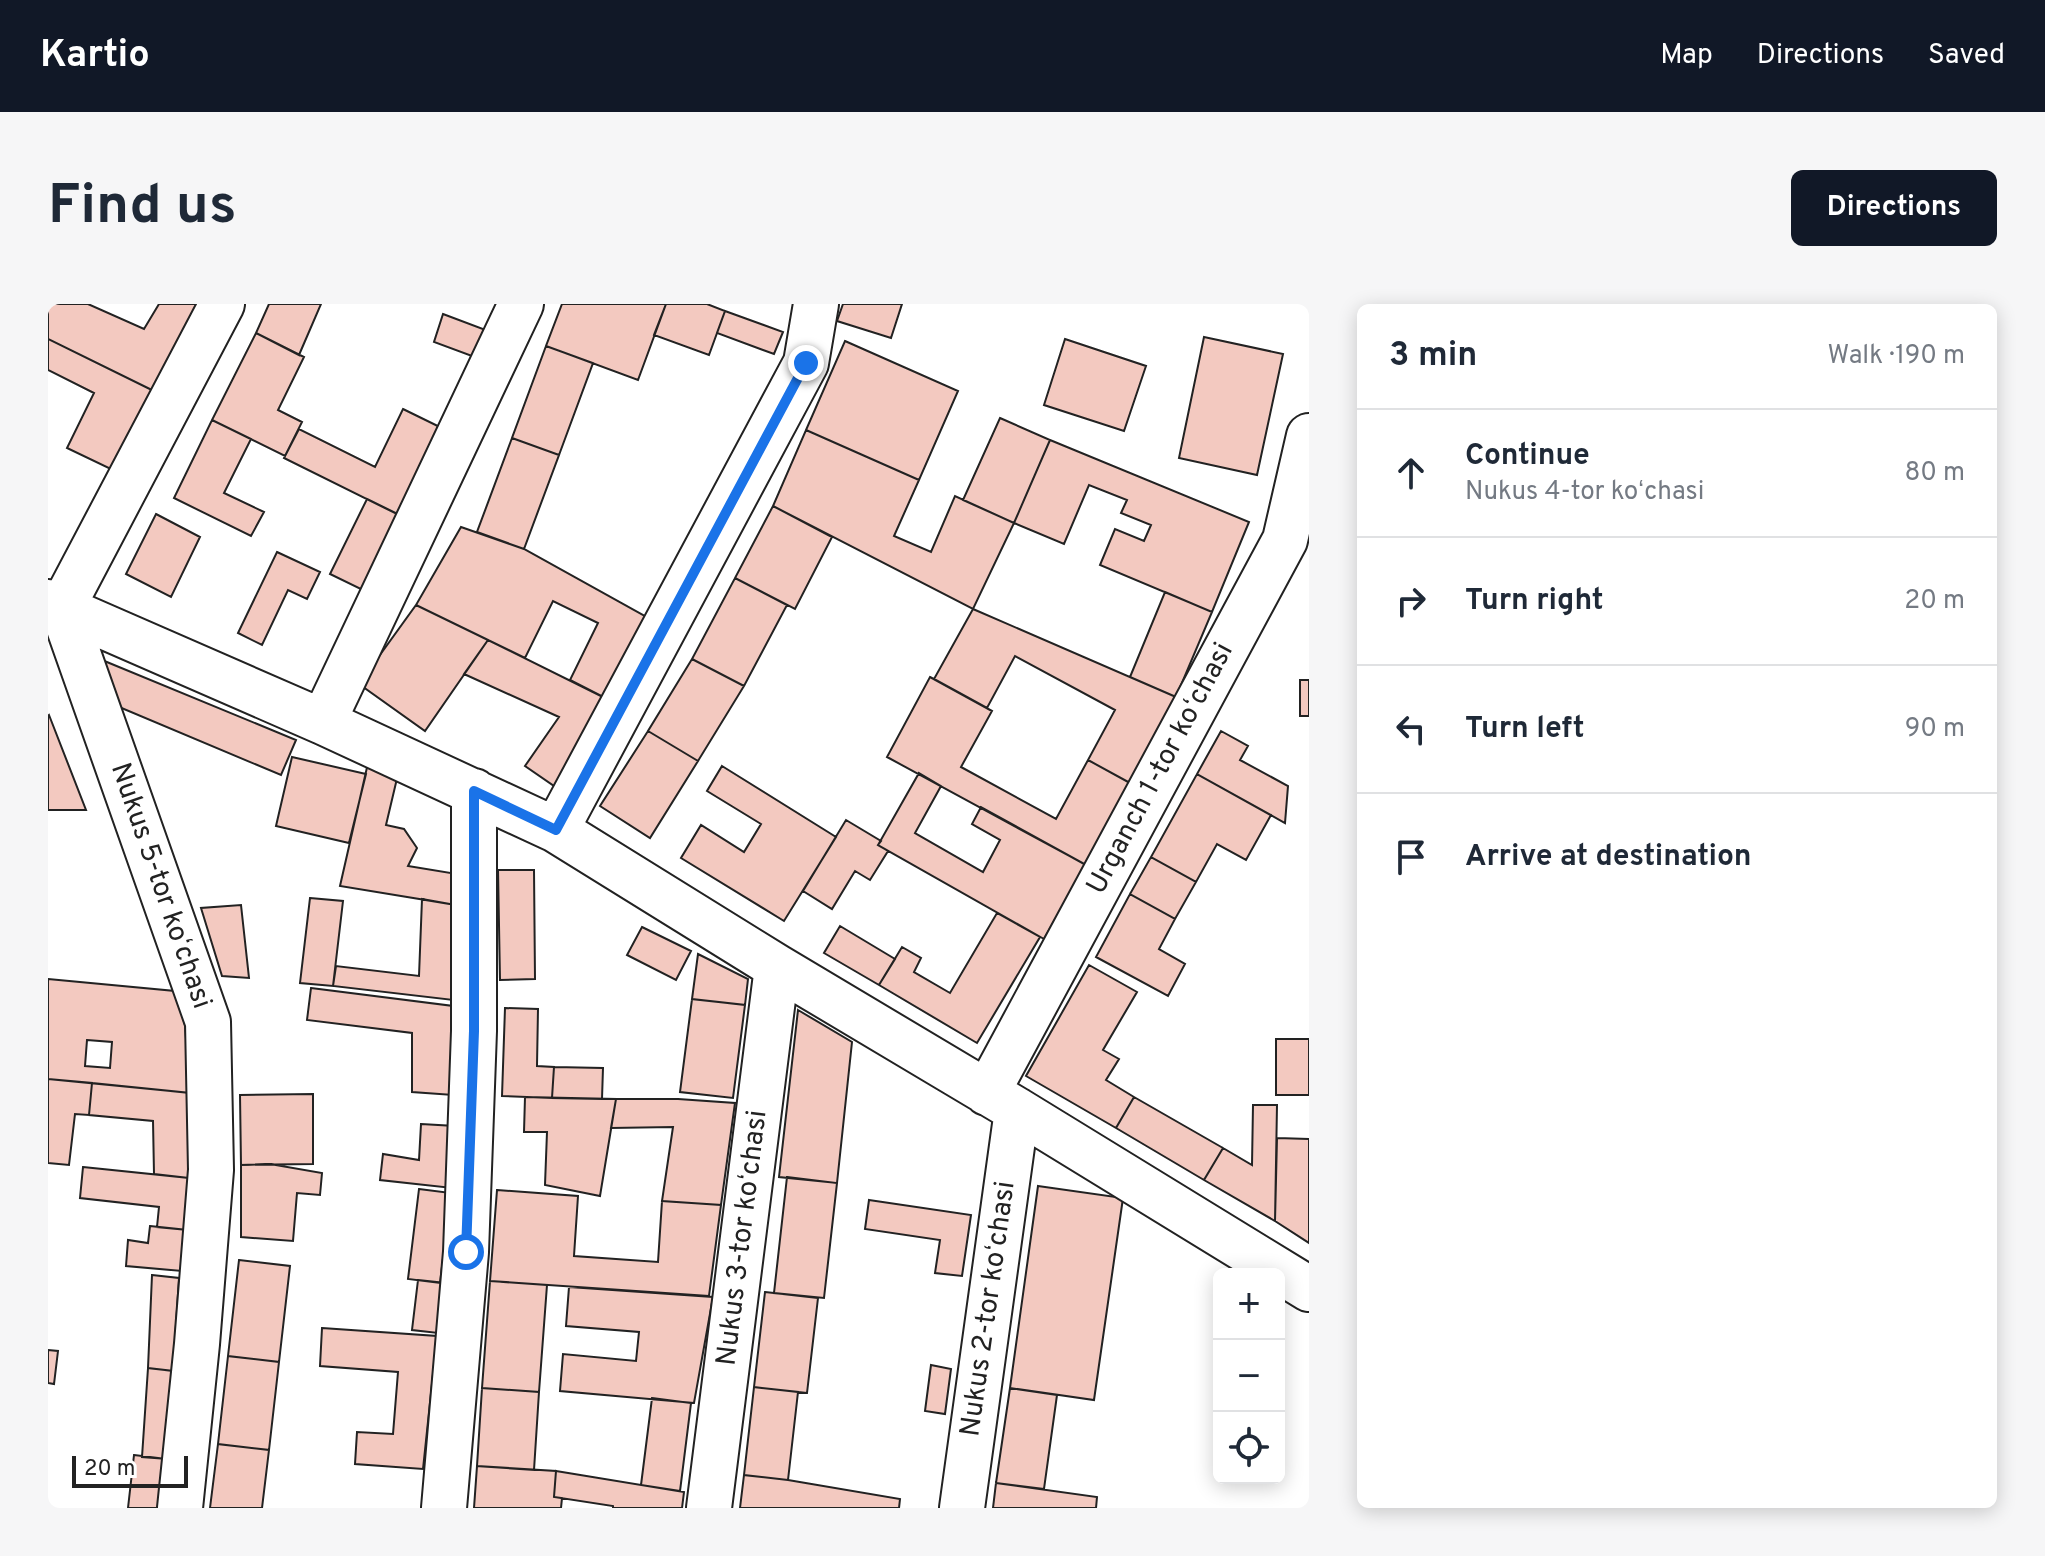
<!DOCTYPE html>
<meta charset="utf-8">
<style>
:root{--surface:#fff;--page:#f6f6f7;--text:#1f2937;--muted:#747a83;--line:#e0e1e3;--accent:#111827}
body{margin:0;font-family:Overpass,sans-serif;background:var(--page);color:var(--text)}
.controls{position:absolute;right:24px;bottom:24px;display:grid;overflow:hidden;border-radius:12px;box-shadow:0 4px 20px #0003}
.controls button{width:72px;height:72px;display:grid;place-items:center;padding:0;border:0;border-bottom:2px solid var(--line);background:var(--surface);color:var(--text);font:40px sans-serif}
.scale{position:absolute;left:24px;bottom:20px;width:116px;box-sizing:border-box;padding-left:8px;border:4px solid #222;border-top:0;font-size:22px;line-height:28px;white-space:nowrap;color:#222;-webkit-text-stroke:6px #fff;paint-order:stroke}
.stop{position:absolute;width:24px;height:24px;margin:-18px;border:6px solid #1a73e8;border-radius:50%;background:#fff}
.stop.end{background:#1a73e8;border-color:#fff;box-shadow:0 2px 8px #0008}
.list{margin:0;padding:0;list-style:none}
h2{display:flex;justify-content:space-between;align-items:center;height:104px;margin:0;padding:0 32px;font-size:34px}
h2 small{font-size:26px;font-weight:400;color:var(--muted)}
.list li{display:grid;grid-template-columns:52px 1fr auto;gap:24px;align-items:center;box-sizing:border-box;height:128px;padding:0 32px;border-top:2px solid var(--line)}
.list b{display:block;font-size:30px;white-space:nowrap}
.list p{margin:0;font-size:26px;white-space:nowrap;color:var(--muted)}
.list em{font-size:26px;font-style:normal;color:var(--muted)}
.icon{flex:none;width:44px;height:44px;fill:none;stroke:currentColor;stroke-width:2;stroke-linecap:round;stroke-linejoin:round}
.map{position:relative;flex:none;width:1261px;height:1204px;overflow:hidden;border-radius:12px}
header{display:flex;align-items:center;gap:48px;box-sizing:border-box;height:112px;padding:0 40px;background:var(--accent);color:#fff}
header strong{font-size:38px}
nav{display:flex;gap:44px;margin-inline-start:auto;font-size:28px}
.intro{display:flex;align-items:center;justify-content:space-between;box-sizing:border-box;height:192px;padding:0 48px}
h1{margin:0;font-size:56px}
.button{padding:20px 36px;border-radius:12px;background:var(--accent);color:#fff;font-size:28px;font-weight:700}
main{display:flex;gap:48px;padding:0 48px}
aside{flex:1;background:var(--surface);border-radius:12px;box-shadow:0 4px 20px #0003}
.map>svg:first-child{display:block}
.building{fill:#f3c9c0;stroke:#222;stroke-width:2;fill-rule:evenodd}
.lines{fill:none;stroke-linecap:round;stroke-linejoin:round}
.minor-casing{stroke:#222;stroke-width:48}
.minor{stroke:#fff;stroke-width:44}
.route{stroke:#1a73e8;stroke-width:10}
.labels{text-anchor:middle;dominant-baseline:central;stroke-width:6;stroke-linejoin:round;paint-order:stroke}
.street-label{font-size:28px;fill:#222;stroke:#fff}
</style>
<header>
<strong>Kartio</strong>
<nav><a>Map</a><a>Directions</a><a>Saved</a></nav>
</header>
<div class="intro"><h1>Find us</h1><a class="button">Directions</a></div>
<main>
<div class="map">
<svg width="1261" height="1204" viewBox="0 0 1261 1204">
<rect width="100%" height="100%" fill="#fff"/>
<path class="building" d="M 0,0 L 40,0 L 96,25 L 111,0 L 157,0 L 114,91 L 0,35 Z
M 221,0 L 273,0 L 251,51 L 208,29 Z
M 514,0 L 618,0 L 590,76 L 498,42 Z
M 618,0 L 659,0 L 677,7 L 661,51 L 606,31 Z
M 795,0 L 854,0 L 843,34 L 789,17 Z
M 677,7 L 735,28 L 726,50 L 669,29 Z
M 395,10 L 443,28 L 432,55 L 386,38 Z
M 208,29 L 256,53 L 230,106 L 254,118 L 237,152 L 164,116 Z
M 1156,33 L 1235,50 L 1209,171 L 1131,154 Z
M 0,35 L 114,91 L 69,168 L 19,144 L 46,89 L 0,66 Z
M 1017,35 L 1098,62 L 1076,127 L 996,101 Z
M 797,37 L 910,87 L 871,176 L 758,126 Z
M 498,42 L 545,59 L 511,151 L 464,134 Z
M 355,105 L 400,127 L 357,214 L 236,154 L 251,125 L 327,163 Z
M 952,114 L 1002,136 L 966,219 L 915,196 Z
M 164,116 L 203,135 L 176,189 L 216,208 L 203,232 L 126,194 Z
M 758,126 L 871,176 L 846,232 L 883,248 L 907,192 L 966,219 L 925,305 L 725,202 Z
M 464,134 L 511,151 L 476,245 L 429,228 Z
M 1002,136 L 1201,218 L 1164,308 L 1052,261 L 1067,225 L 1096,237 L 1103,221 L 1073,209 L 1079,196 L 1041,181 L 1016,240 L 966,219 Z
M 319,195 L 362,216 L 325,291 L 282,270 Z
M 725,202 L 784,233 L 747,305 L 687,274 Z
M 108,210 L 152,233 L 123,293 L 78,270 Z
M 413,223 L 476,245 L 611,320 L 567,399 L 522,376 L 550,319 L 505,297 L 477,354 L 368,301 Z
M 229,248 L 272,268 L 259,295 L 240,286 L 214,341 L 190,329 Z
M 687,274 L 739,301 L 696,382 L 644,355 Z
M 1117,288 L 1164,308 L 1128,393 L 1082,373 Z
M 368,301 L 440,336 L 377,427 L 311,380 Z
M 925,305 L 1128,393 L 1082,479 L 1040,456 L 1067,406 L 967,352 L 939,404 L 886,375 Z
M 440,336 L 567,399 L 509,484 L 477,462 L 511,413 L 416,370 Z
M 644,355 L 696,382 L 650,457 L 600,427 Z
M 54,356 L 248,436 L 233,471 L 64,400 Z
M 882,373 L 944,407 L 913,463 L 1008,515 L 1040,456 L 1082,479 L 1038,561 L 839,453 Z
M 1252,376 L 1261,376 L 1261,412 L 1252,412 Z
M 1,411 L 38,506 L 0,506 L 0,412 Z
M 600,427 L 650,457 L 602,534 L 552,502 Z
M 1173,427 L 1200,442 L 1192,456 L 1240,482 L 1237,519 L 1149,470 Z
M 244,453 L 318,470 L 301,539 L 228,522 Z
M 320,459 L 351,466 L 338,521 L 356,525 L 369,544 L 360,562 L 409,570 L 408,601 L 292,582 Z
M 674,462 L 788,533 L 736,617 L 633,554 L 653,521 L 696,548 L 713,520 L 659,487 Z
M 871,469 L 893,482 L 867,529 L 935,568 L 952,536 L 924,520 L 933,503 L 1038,561 L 996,635 L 830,541 Z
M 1149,470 L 1223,511 L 1198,556 L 1169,540 L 1148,578 L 1103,553 Z
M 798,516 L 833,537 L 830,541 L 840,547 L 822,576 L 807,567 L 784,605 L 755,587 Z
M 1103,553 L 1148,578 L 1127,615 L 1082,590 Z
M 450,566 L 486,566 L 487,675 L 452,676 Z
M 1082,590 L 1127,615 L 1111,645 L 1137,660 L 1120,692 L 1048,653 Z
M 262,594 L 295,597 L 285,682 L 252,679 Z
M 374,595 L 408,601 L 405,696 L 285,682 L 288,662 L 371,672 Z
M 193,601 L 201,674 L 174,672 L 153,604 Z
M 949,609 L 992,633 L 929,739 L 831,681 L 854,643 L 873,654 L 866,668 L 902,689 Z
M 792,622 L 847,655 L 831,681 L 776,649 Z
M 594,623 L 643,647 L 628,676 L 579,651 Z
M 650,650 L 700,675 L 697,701 L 644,695 Z
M 1041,661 L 1089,688 L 1055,746 L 1071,755 L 1058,776 L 1086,793 L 1068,824 L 978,772 Z
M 0,675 L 127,687 L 137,721 L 142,789 L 0,775 ZM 39,736 L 64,738 L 62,764 L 37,762 Z
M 263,684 L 405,702 L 405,791 L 364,788 L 364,729 L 259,716 Z
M 644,695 L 697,701 L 685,794 L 632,788 Z
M 457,704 L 490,705 L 489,762 L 506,763 L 504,794 L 454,792 Z
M 750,706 L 804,738 L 789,879 L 731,873 Z
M 1228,735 L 1261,735 L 1261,791 L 1228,791 Z
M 506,763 L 555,764 L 554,795 L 504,794 Z
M 0,775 L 44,779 L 41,811 L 27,810 L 21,861 L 0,859 Z
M 44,779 L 142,789 L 141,874 L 106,870 L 105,817 L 41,811 Z
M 265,790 L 265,860 L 193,861 L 192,791 Z
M 477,793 L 568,795 L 552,892 L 497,881 L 499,828 L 476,828 Z
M 1086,793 L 1175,844 L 1156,876 L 1068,824 Z
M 568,795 L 630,795 L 687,799 L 673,901 L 614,897 L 625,823 L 563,824 Z
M 1205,801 L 1229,801 L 1227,917 L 1156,876 L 1175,844 L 1204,861 Z
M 373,820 L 407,822 L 404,884 L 332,876 L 335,850 L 371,856 Z
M 1229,834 L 1261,835 L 1261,939 L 1227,917 Z
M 222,860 L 274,869 L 272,891 L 249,889 L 245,937 L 193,933 L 193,861 Z
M 35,863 L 141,874 L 139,926 L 109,923 L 111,903 L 32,894 Z
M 739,873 L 789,879 L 776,994 L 726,989 Z
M 990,882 L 1075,894 L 1046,1096 L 962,1084 Z
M 371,885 L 403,889 L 392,979 L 360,975 Z
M 449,886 L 530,892 L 526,952 L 610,958 L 614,897 L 673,901 L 661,992 L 442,977 Z
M 821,896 L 923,911 L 914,972 L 887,969 L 892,936 L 817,925 Z
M 102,922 L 139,926 L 134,967 L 78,962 L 80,936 L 100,939 Z
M 191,956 L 242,962 L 231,1058 L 180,1052 Z
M 104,971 L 131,974 L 125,1067 L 100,1064 Z
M 370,976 L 397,979 L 390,1029 L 364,1026 Z
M 442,977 L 499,981 L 491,1088 L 434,1084 Z
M 521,983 L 665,993 L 646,1099 L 512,1087 L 515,1050 L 588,1057 L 591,1028 L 518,1022 Z
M 717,988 L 770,994 L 759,1089 L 706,1083 Z
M 274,1024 L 389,1032 L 375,1165 L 307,1160 L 309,1128 L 345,1130 L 350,1068 L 272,1062 Z
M 0,1046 L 10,1047 L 6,1080 L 0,1079 Z
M 180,1052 L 231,1058 L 221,1146 L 170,1140 Z
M 883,1061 L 903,1065 L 897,1110 L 877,1107 Z
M 100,1064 L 125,1067 L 119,1155 L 94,1153 Z
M 706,1083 L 750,1088 L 740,1176 L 696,1171 Z
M 434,1084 L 491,1088 L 486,1166 L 429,1162 Z
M 962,1084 L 1009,1091 L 996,1185 L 948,1179 Z
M 604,1094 L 643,1099 L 632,1187 L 593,1181 Z
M 170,1140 L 221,1146 L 214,1204 L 162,1204 Z
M 86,1151 L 119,1155 L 112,1204 L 80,1204 Z
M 429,1162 L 508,1167 L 506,1193 L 514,1194 L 513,1204 L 426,1204 Z
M 508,1167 L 636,1188 L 634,1204 L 565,1204 L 565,1202 L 506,1193 Z
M 696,1171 L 740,1176 L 852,1195 L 851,1204 L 692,1204 Z
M 948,1179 L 1049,1193 L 1048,1204 L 945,1204 Z"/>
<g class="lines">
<defs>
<path id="minor" d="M 0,298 L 275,418 L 508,526 L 729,663 L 969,806 L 1261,985
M 275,418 L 473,0
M 508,526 L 758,59 L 768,0
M 939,789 L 1237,236 L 1261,132
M 132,1204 L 149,1040 L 163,866 L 160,718 L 14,304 L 174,0
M 396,1204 L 418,948 L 426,727 L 426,487
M 661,1204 L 729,663
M 914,1204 L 969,806"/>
</defs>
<use href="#minor" class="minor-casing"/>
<use href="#minor" class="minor"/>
</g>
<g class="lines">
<path class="route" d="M 418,948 L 426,727 L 426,487 L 508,526 L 758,59"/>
</g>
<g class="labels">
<g class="street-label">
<text transform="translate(1113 465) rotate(-62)">Urganch 1-tor koʻchasi</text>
<text transform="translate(112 582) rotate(71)">Nukus 5-tor koʻchasi</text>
<text transform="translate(695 934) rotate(-83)">Nukus 3-tor koʻchasi</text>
<text transform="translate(941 1005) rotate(-82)">Nukus 2-tor koʻchasi</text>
</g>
</g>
</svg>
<div class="controls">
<button>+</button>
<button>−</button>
<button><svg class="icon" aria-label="locate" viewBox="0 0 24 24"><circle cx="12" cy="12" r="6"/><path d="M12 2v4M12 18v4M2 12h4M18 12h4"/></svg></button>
</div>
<div class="scale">20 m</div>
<div class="stop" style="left:418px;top:948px"></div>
<div class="stop end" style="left:758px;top:59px"></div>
</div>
<aside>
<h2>3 min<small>Walk · 190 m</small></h2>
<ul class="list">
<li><svg class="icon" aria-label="ahead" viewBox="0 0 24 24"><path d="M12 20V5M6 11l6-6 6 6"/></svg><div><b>Continue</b><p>Nukus 4-tor koʻchasi</p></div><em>80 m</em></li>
<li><svg class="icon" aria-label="right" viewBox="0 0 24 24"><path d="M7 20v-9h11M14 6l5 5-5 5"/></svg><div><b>Turn right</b></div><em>20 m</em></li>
<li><svg class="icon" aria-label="left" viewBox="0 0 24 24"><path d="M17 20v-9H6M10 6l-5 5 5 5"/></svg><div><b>Turn left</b></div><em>90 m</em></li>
<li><svg class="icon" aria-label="arrive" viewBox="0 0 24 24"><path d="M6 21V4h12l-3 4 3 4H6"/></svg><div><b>Arrive at destination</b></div></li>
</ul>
</aside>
</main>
